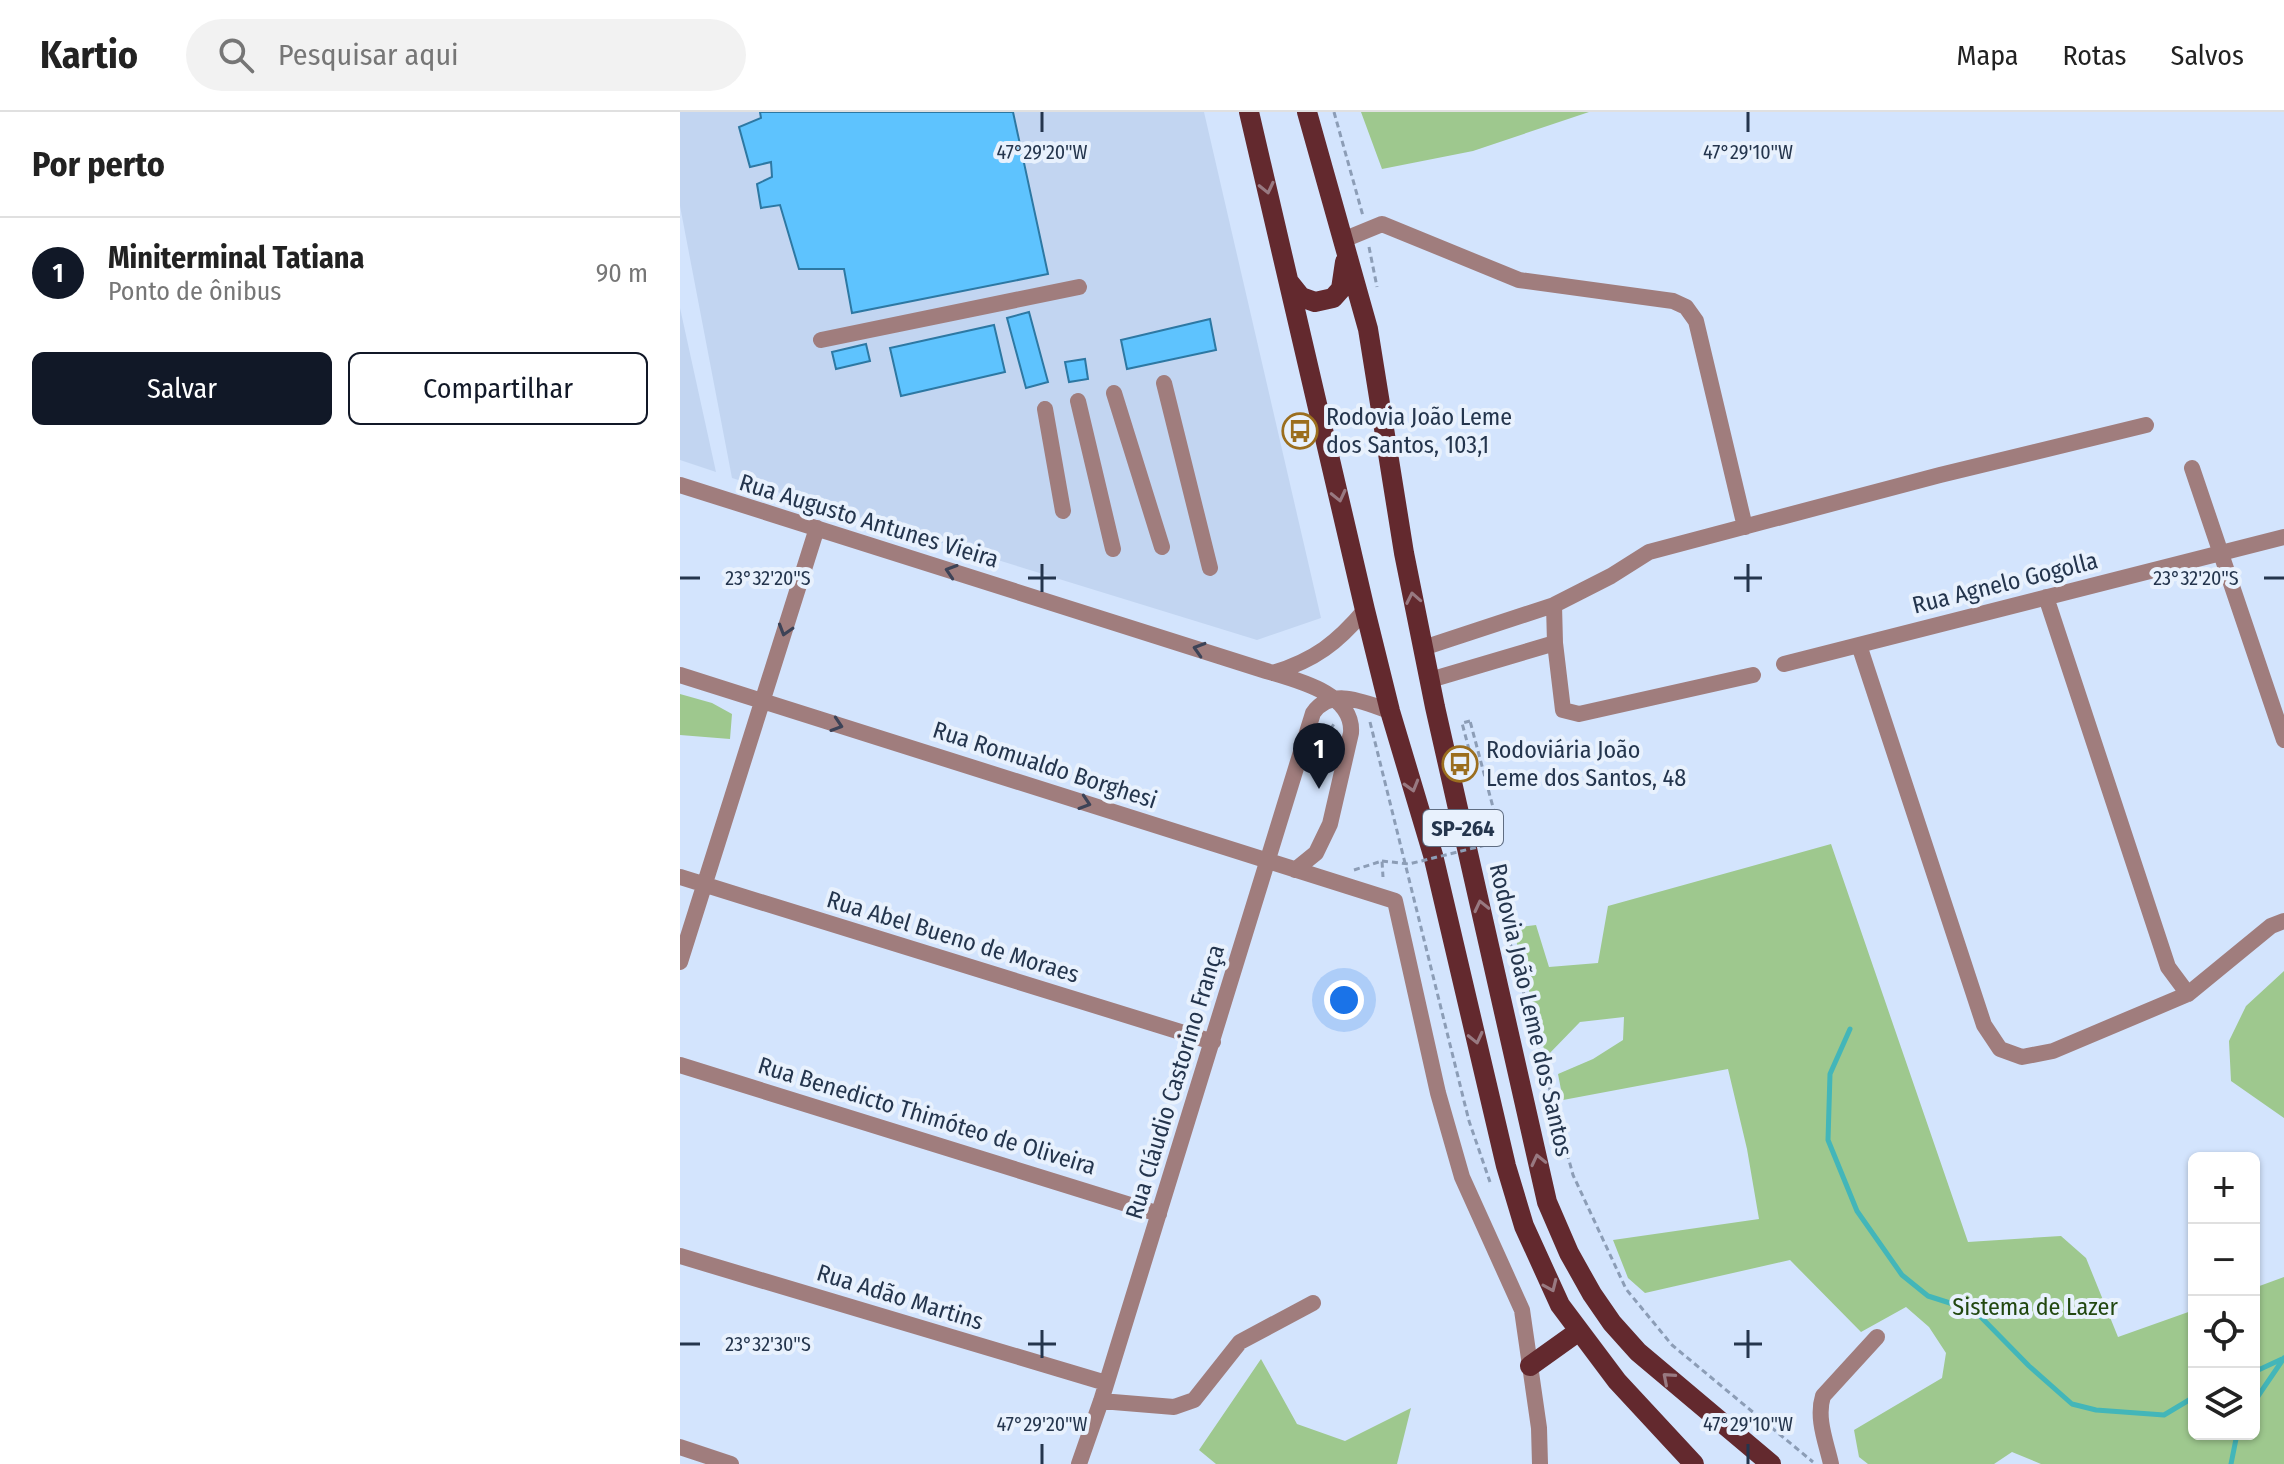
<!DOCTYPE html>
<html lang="pt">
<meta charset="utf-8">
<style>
:root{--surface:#fff;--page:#f2f2f2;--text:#222;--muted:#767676;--line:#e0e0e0;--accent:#111827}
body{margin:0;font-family:"Fira Sans Condensed",sans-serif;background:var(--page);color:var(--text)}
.controls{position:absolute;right:24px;bottom:24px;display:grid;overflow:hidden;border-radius:12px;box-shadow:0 2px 6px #0004}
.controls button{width:72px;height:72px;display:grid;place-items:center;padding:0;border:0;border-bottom:2px solid var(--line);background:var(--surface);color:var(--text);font:40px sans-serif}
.you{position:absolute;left:664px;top:888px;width:28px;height:28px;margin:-20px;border:6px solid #fff;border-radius:50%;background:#1a73e8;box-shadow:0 0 0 12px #1a73e833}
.badge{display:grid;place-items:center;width:52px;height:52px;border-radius:50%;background:var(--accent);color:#fff;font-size:26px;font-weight:700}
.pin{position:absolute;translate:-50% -66px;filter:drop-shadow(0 2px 4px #0008)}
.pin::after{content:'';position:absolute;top:42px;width:28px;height:24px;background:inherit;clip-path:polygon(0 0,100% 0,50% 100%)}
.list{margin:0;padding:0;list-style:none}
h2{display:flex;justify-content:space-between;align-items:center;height:104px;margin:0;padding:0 32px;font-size:34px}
h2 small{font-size:26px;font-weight:400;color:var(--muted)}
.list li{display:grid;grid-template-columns:52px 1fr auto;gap:24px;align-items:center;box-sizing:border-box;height:112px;padding:0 32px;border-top:2px solid var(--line)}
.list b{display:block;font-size:30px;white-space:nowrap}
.list p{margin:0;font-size:26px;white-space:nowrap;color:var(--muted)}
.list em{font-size:26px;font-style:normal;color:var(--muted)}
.actions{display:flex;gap:16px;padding:24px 32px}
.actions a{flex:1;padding:18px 0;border:2px solid var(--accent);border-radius:12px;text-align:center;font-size:28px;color:var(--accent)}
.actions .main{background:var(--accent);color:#fff}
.icon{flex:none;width:44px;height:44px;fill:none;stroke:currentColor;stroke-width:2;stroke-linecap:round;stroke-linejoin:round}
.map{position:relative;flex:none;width:1604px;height:1352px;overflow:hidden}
header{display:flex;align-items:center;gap:48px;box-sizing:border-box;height:112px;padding:0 40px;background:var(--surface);border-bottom:2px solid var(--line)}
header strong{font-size:38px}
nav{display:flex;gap:44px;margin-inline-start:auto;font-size:28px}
.search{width:560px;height:72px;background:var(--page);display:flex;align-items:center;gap:20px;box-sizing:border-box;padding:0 28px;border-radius:44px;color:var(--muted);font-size:30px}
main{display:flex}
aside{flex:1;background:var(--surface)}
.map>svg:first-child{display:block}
.built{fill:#c2d5f1}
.green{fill:#9ec88e}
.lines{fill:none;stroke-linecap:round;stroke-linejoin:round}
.stream{stroke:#43b6b9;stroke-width:5}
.building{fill:#5ec3fe;stroke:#2d78a3;stroke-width:2}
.path{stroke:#8c9db6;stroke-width:3;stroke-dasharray:6 4;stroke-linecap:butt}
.minor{stroke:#a07d7d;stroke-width:16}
.major{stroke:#63292e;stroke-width:20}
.path-bridge{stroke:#8c9db6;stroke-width:3;stroke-dasharray:6 4;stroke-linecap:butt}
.oneway{stroke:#987981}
.oneway2{stroke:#3d4357}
.ticks{fill:none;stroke:#24354d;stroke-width:3}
.labels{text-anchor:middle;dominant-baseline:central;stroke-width:8;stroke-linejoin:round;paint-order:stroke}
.shield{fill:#e8f1fd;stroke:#5f6d82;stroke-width:2}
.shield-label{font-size:22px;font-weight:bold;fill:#24354d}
.poi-label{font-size:24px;fill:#24354d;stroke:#e8f1fd;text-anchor:start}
.street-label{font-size:24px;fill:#24354d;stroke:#e8f1fd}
.park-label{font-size:24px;fill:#224810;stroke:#e8f1fd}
.ticks-label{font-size:20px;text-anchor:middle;fill:#24354d;stroke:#e8f1fd;stroke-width:8;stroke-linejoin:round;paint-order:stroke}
</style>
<header>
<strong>Kartio</strong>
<div class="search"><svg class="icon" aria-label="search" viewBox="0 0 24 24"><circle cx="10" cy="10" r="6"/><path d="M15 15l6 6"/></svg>Pesquisar aqui</div>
<nav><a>Mapa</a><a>Rotas</a><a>Salvos</a></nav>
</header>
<main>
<aside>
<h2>Por perto<small></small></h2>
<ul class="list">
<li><span class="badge">1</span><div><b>Miniterminal Tatiana</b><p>Ponto de ônibus</p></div><em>90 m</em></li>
</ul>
<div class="actions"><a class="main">Salvar</a><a>Compartilhar</a></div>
</aside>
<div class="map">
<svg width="1604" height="1352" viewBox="0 0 1604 1352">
<rect width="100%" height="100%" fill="#d3e4fd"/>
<path class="built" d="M 0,0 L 524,0 L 641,506 L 577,528 L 52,366 L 0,94 Z
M 0,196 L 36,360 L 0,348 Z"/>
<path class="green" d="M 681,0 L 909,0 L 793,39 L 702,57 Z
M 0,582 L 32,591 L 52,602 L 50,627 L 0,623 Z
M 1151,732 L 1288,1130 L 1381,1124 L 1406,1146 L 1438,1225 L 1514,1198 L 1514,1322 L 1574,1322 L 1574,1176 L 1604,1165 L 1604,1352 L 1361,1352 L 1332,1340 L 1314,1352 L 1188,1352 L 1179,1345 L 1174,1318 L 1262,1266 L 1266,1241 L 1249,1215 L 1226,1195 L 1181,1220 L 1110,1148 L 965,1181 L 948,1166 L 933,1128 L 1079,1107 L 1067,1037 L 1048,957 L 883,988 L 878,962 L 913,947 L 943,928 L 944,905 L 900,910 L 866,945 L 833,816 L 856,813 L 869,855 L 918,851 L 928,794 Z
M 1604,859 L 1604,1006 L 1551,969 L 1549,929 L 1566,894 Z
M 581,1247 L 617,1312 L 665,1329 L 731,1296 L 717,1352 L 536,1352 L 519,1338 Z"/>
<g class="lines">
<path class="stream" d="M 1170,917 L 1150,962 L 1148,1028 L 1177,1099 L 1222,1163 L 1248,1184 L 1295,1199 L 1349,1254 L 1392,1292 L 1416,1298 L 1484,1303 L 1514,1285
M 1574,1260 L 1602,1247
M 1574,1290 L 1604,1246
M 1551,1352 L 1557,1322"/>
</g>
<path class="building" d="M 80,0 L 333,0 L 368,162 L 172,201 L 164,157 L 119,157 L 100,93 L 81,96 L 77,72 L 92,65 L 91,50 L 70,55 L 59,15 L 81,6 Z
M 349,200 L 368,270 L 346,276 L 327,206 Z
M 530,207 L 536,238 L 447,257 L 441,228 Z
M 314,213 L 325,260 L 221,284 L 210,236 Z
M 186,232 L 190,249 L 156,257 L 152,240 Z
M 405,247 L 408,267 L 389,270 L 385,250 Z"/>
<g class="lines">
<path class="path" d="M 654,0 L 683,104
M 689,135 L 697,175
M 790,609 L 782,611 L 790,641
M 690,610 L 789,1009 L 810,1070
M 644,625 L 654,612
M 674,758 L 702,749 L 703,765
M 819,790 L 893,1063 L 946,1177 L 992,1233 L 1133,1350"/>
<path class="minor" d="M 663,128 L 702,112 L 839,168 L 993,189 L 1006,195 L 1016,209 L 1065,415
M 141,228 L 399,175
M 484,271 L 530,456
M 434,281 L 482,435
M 398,289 L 433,437
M 365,297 L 383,399
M 1512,356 L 1604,628
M 0,373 L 580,557 C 611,567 674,579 671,621 L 650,712 L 636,741 L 615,758
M 1366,485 L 1488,855 L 1508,882
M 874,493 L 875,531
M 1179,533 L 1304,913 L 1320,937 L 1342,945 L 1373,939 L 1508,882 L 1591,814 L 1604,809
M 743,536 L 874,493 L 931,464 L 969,440 L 1260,363 L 1466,313
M 1104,552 L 1604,425
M 593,561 C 635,548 657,531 685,498
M 0,563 L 715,789 L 758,981 L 782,1065 L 842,1198 L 859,1316 L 860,1352
M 750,568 L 875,531 L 883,598 L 899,602 L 1073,563
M 0,765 L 533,930
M 0,850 L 137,416
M 0,953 L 479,1102
M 0,1144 L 426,1271
M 421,1289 L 494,1295 L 514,1288 L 560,1230 L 633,1191
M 0,1335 L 51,1352
M 399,1352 L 421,1289 L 633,601 C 652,574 685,591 710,599
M 1151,1352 C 1146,1330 1136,1306 1143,1284 L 1197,1225"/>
<path class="major" d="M 569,0 L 685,498 L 710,599 L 753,743 L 826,1054 L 844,1114 L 880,1193 L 937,1269 L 1014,1352
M 627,0 L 688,217 L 724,441 L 755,595 L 867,1090 L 889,1141 L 912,1182 L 932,1211 L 958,1240 L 1091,1352
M 609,170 L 621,185 L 635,190 L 653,186 L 661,177 L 665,150
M 850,1254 L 899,1219"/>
<path class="path-bridge" d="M 702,749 L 729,752 L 822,729 L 790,609"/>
</g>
<defs><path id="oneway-chevron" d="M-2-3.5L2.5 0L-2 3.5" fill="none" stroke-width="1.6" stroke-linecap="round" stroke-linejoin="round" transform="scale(2)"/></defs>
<g class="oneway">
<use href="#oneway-chevron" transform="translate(587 76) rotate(77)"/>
<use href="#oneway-chevron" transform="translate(659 384) rotate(77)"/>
<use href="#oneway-chevron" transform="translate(733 486) rotate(-101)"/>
<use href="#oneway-chevron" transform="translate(732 674) rotate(74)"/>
<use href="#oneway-chevron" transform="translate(801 794) rotate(-103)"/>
<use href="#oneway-chevron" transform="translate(796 926) rotate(77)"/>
<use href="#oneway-chevron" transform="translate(858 1048) rotate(-103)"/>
<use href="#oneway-chevron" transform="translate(871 1174) rotate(66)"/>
<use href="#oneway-chevron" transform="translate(988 1266) rotate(-139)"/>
</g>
<g class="oneway2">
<use href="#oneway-chevron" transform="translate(271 459) rotate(-162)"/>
<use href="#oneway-chevron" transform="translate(105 518) rotate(107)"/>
<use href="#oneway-chevron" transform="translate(519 537) rotate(-163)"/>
<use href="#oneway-chevron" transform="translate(157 613) rotate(18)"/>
<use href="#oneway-chevron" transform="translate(405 691) rotate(18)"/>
</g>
<path class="ticks" d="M 362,0 L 362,20M 1068,0 L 1068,20M 362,452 L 362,480M 1068,452 L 1068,480M 0,466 L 20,466M 348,466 L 376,466M 1054,466 L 1082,466M 1584,466 L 1604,466M 362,1218 L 362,1246M 1068,1218 L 1068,1246M 0,1232 L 20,1232M 348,1232 L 376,1232M 1054,1232 L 1082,1232M 362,1332 L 362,1352M 1068,1332 L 1068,1352"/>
<defs>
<symbol id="bus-ring" viewBox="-11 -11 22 22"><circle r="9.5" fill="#e8f1fd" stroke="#9b6e1e" stroke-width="1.5"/><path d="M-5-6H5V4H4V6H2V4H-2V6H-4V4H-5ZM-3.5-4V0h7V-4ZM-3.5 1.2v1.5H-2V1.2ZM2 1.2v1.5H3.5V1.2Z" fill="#9b6e1e"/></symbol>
</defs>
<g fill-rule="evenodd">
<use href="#bus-ring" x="600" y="299" width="40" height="40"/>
<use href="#bus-ring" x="760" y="632" width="40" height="40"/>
</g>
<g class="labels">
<rect class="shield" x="743" y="698" width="80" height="36" rx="6"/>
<g class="shield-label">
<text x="783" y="716">SP-264</text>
</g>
<g class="poi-label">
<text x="646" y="305">Rodovia João Leme<tspan x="646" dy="28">dos Santos, 103,1</tspan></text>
<text x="806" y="638">Rodoviária João<tspan x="806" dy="28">Leme dos Santos, 48</tspan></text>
</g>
<g class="street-label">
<text transform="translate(189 409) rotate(17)">Rua Augusto Antunes Vieira</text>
<text transform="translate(1325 471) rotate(-14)">Rua Agnelo Gogolla</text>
<text transform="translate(365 653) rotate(18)">Rua Romualdo Borghesi</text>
<text transform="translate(273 825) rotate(17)">Rua Abel Bueno de Moraes</text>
<text transform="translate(851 898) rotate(77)">Rodovia João Leme dos Santos</text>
<text transform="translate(495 970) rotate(-73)">Rua Cláudio Castorino França</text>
<text transform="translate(247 1004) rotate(17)">Rua Benedicto Thimóteo de Oliveira</text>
<text transform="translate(220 1185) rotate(17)">Rua Adão Martins</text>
</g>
<g class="park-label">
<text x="1355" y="1195">Sistema de Lazer</text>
</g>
</g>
<g class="ticks-label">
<text x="362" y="47">47°29'20"W</text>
<text x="1068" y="47">47°29'10"W</text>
<text x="88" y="473">23°32'20"S</text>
<text x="1516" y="473">23°32'20"S</text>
<text x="88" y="1239">23°32'30"S</text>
<text x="362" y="1319">47°29'20"W</text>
<text x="1068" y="1319">47°29'10"W</text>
</g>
</svg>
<div class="controls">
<button>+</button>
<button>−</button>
<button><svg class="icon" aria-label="locate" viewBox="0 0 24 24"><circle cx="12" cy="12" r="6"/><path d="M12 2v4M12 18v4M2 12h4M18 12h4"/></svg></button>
<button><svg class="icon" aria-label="layers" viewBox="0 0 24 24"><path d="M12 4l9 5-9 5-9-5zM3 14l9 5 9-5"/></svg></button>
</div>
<div class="you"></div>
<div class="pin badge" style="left:639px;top:677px">1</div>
</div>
</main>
